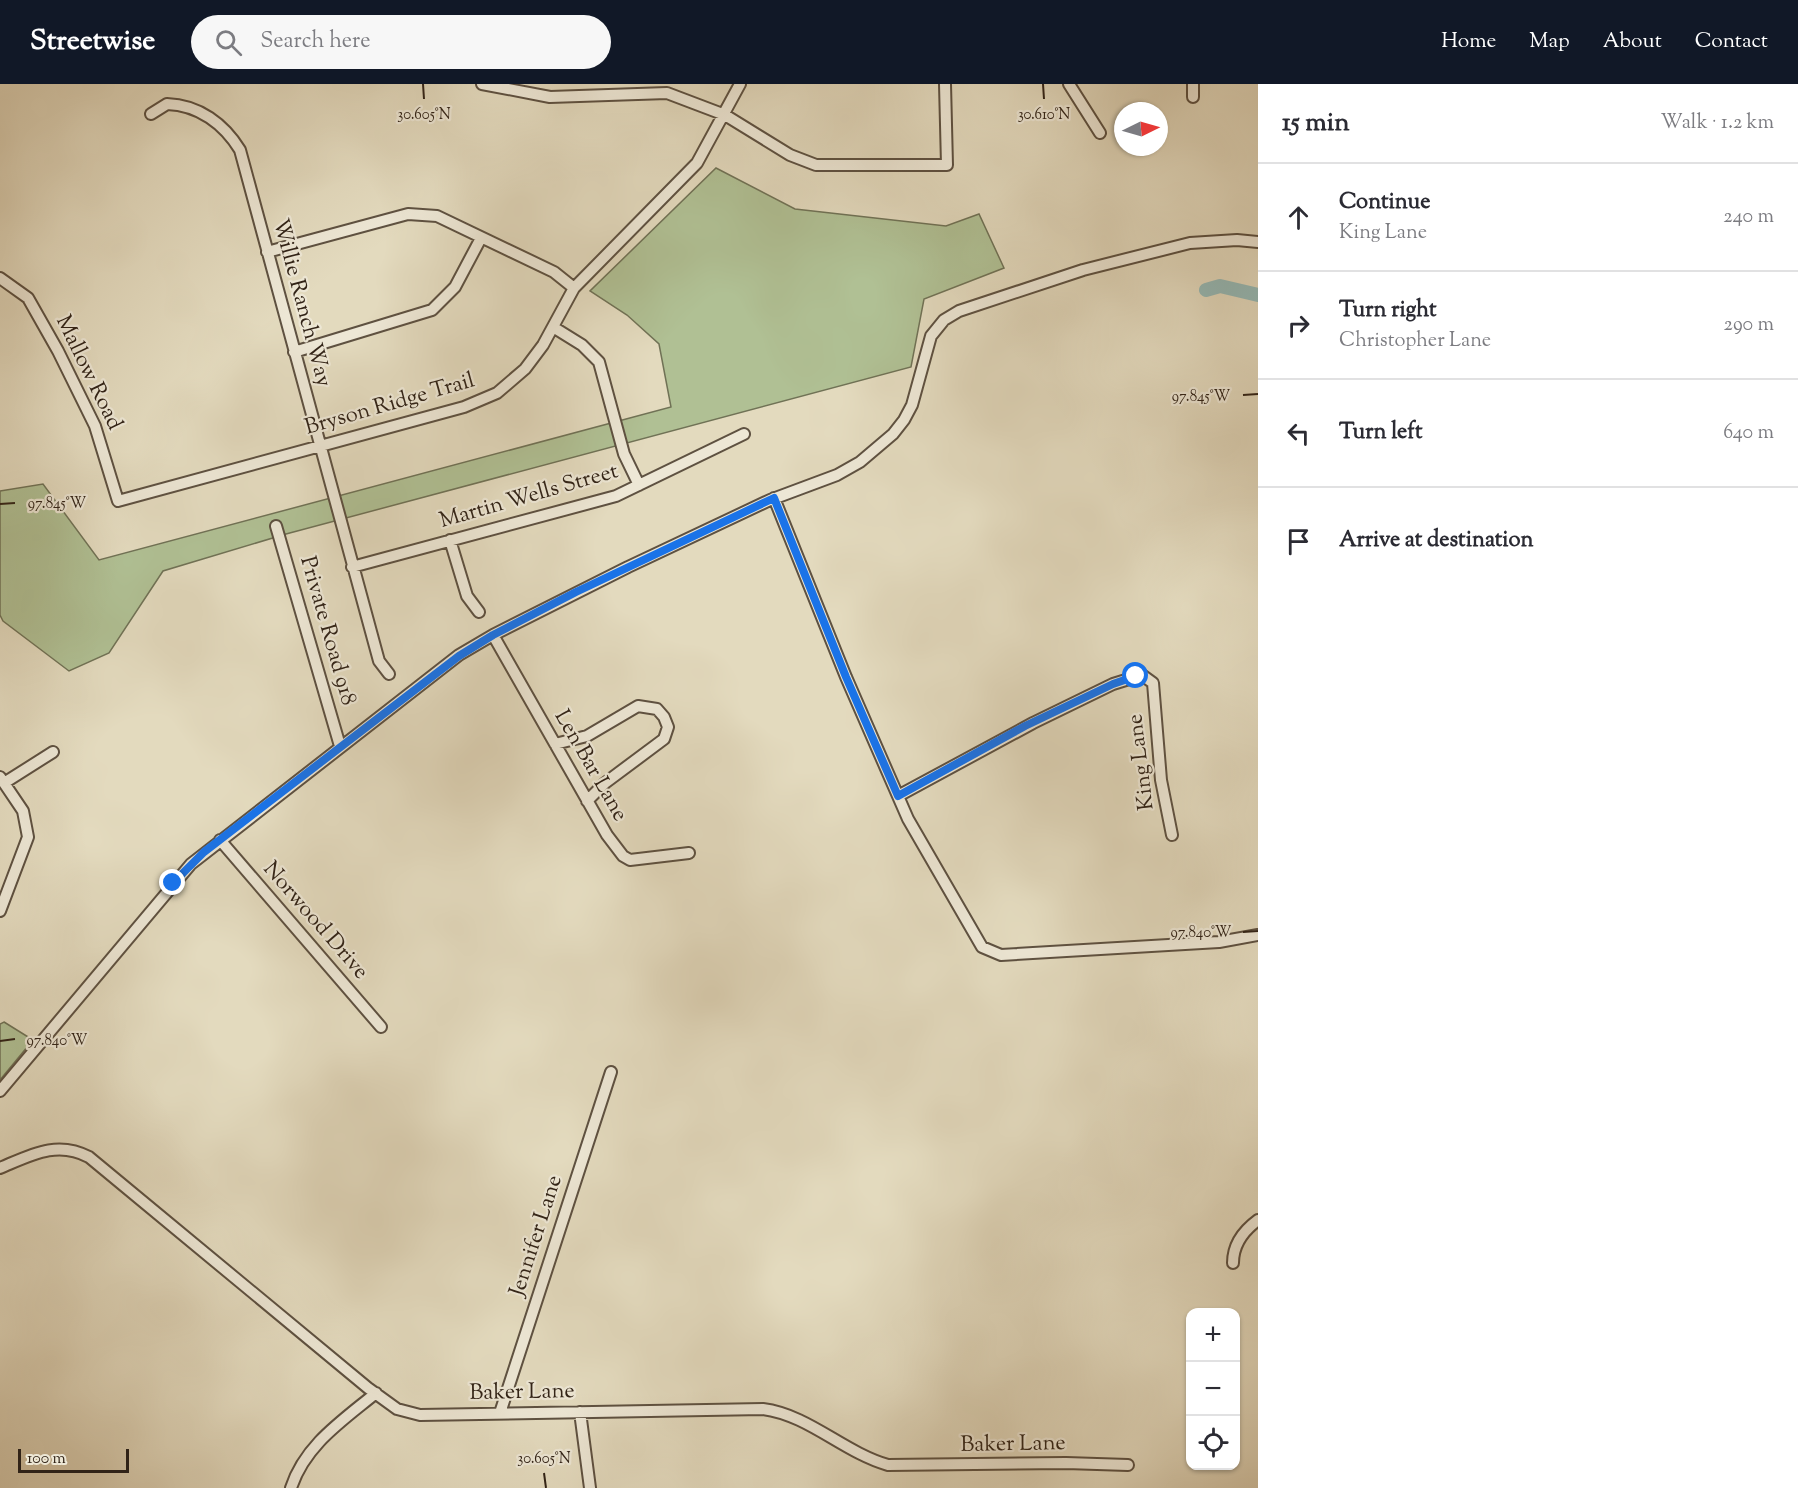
<!DOCTYPE html>
<meta charset="utf-8">
<style>
:root{--surface:#fff;--page:#f7f7f7;--text:#2b2b33;--muted:#7c7c81;--line:#e1e1e2;--accent:#111827}
body{margin:0;font-family:"Sorts Mill Goudy",serif;background:var(--page);color:var(--text)}
.controls{position:absolute;right:18px;bottom:18px;display:grid;overflow:hidden;border-radius:12px;box-shadow:0 2px 4px #0004}
.controls button{width:54px;height:54px;display:grid;place-items:center;padding:0;border:0;border-bottom:2px solid var(--line);background:var(--surface);color:var(--text);font:30px sans-serif}
.compass{position:absolute;left:1114px;top:18px;width:54px;height:54px;border-radius:50%;background:var(--surface);box-shadow:0 2px 4px #0004;rotate:85deg}
.scale{position:absolute;left:18px;bottom:15px;width:111px;box-sizing:border-box;padding-left:6px;border:3px solid #312317;border-top:0;font-size:16px;line-height:21px;white-space:nowrap;color:#312317;-webkit-text-stroke:4px #ede7d5;paint-order:stroke}
.stop{position:absolute;width:18px;height:18px;margin:-14px;border:4px solid #1a73e8;border-radius:50%;background:#fff}
.stop.end{background:#1a73e8;border-color:#fff;box-shadow:0 2px 6px #0008}
.list{margin:0;padding:0;list-style:none}
h2{display:flex;justify-content:space-between;align-items:center;height:78px;margin:0;padding:0 24px;font-size:26px}
h2 small{font-size:20px;font-weight:400;color:var(--muted)}
.list li{display:grid;grid-template-columns:39px 1fr auto;gap:18px;align-items:center;box-sizing:border-box;height:108px;padding:0 24px;border-top:2px solid var(--line)}
.list b{display:block;font-size:22px;white-space:nowrap}
.list p{margin:0;font-size:20px;white-space:nowrap;color:var(--muted)}
.list em{font-size:20px;font-style:normal;color:var(--muted)}
.icon{flex:none;width:33px;height:33px;fill:none;stroke:currentColor;stroke-width:2;stroke-linecap:round;stroke-linejoin:round}
.map{position:relative;flex:none;width:1258px;height:1404px;overflow:hidden}
header{display:flex;align-items:center;gap:36px;box-sizing:border-box;height:84px;padding:0 30px;background:var(--accent);color:#fff}
header strong{font-size:28px}
nav{display:flex;gap:33px;margin-inline-start:auto;font-size:21px}
.search{width:420px;height:54px;background:var(--page);display:flex;align-items:center;gap:15px;box-sizing:border-box;padding:0 21px;border-radius:33px;color:var(--muted);font-size:22px}
main{display:flex}
aside{flex:1;background:var(--surface)}
.map>svg:first-child{display:block}
.green{fill:#b0c094;stroke:#707256;stroke-width:1.5}
.lines{fill:none;stroke-linecap:round;stroke-linejoin:round}
.river{stroke:#96bab7;stroke-width:14}
.minor-casing{stroke:#5e5141;stroke-width:14}
.minor{stroke:#ede7d5;stroke-width:10}
.route{stroke:#1a73e8;stroke-width:8}
.ticks{fill:none;stroke:#312317;stroke-width:2}
.labels{text-anchor:middle;dominant-baseline:central;stroke-width:4.5;stroke-linejoin:round;paint-order:stroke}
.street-label{font-size:22px;fill:#312317;stroke:#ede7d5}
.ticks-label{font-size:15px;text-anchor:middle;fill:#312317;stroke:#ede7d5;stroke-width:4.5;stroke-linejoin:round;paint-order:stroke}
</style>
<header>
<strong>Streetwise</strong>
<div class="search"><svg class="icon" aria-label="search" viewBox="0 0 24 24"><circle cx="10" cy="10" r="6"/><path d="M15 15l6 6"/></svg>Search here</div>
<nav><a>Home</a><a>Map</a><a>About</a><a>Contact</a></nav>
</header>
<main>
<div class="map">
<svg width="1258" height="1404" viewBox="0 0 1258 1404">
<rect width="100%" height="100%" fill="#e3dabe"/>
<filter id="stains"><feTurbulence type="fractalNoise" baseFrequency=".00333" numOctaves="4"/><feColorMatrix values="0 0 0 0 .2 0 0 0 0 .09 0 0 0 0 .02 0 0 0 .5 -.17"/></filter>
<radialGradient id="worn" r=".72"><stop offset=".6" stop-color="#630" stop-opacity="0"/><stop offset="1" stop-color="#630" stop-opacity=".3"/></radialGradient>
<path class="green" d="M 716,84 L 795,125 L 946,142 L 979,130 L 1004,184 L 924,215 L 911,283 L 286,450 L 163,487 L 109,569 L 69,587 L 3,537 L 0,531 L 0,407 L 43,400 L 99,476 L 671,323 L 659,260 L 627,231 L 590,207 Z
M 4,938 L 33,956 L 0,996 L 0,940 Z"/>
<g class="lines">
<path class="river" d="M 1206,206 L 1220,202 L 1258,211"/>
<defs>
<path id="minor" d="M 482,0 L 550,13 L 667,9 L 725,31 L 790,71 L 816,81 L 947,81 L 945,0
M 1069,0 L 1100,49
M 1193,0 L 1193,13
M 151,30 L 167,20 C 199,21 224,40 240,66 L 379,577 L 389,590
M 267,168 L 408,130 L 437,132 L 554,188 L 574,204
M 0,194 L 28,214 L 58,267 L 95,342 L 118,417 L 464,323 L 497,309 L 525,285 L 543,261 L 574,204 L 697,79 L 740,0
M 553,243 L 582,261 L 599,278 L 624,370 L 639,401
M 294,268 L 432,226 L 455,203 L 481,154
M 774,414 L 846,593 L 908,735 L 982,863 L 1001,871 L 1219,858 L 1258,851
M 276,442 L 340,662
M 450,456 L 467,512 L 479,528
M 352,483 L 616,412 L 744,350
M 493,551 L 607,751 L 623,772 L 630,776 L 689,769
M 555,660 L 587,652 L 638,622 L 657,625 L 664,633 L 668,643 L 664,655 L 605,699 L 587,717
M 0,693 L 23,727 L 28,753 L 0,827
M 4,699 L 53,668
M 898,712 L 1033,639 L 1113,600 L 1142,591 L 1153,599 L 1161,696 L 1172,751
M 220,756 L 381,943
M 0,1007 L 191,780 L 459,571 L 493,551 L 628,483 L 770,416 L 837,391 L 860,378 L 893,350 L 904,336 L 912,321 L 931,252 L 944,236 L 959,227 L 1083,186 L 1190,159 L 1237,156 L 1258,158
M 0,1084 C 31,1071 57,1056 89,1073 L 368,1304 L 397,1325 L 420,1331 L 763,1325 C 809,1331 843,1368 888,1381 L 1066,1379 L 1128,1381
M 1233,1179 C 1233,1160 1243,1147 1258,1136
M 580,1328 L 590,1404
M 500,1329 L 611,988
M 291,1404 C 305,1361 342,1337 376,1309"/>
</defs>
<use href="#minor" class="minor-casing"/>
<use href="#minor" class="minor"/>
</g>
<g class="lines">
<path class="route" d="M 173,799 L 204,768 L 459,572 L 493,551 L 576,508 L 774,414 L 846,593 L 898,712 L 1025,642 L 1113,600 L 1136,592"/>
</g>
<path class="ticks" d="M 423,0 L 424,15M 1043,0 L 1044,15M 1243,311 L 1258,310M 0,420 L 15,419M 1243,848 L 1258,847M 0,957 L 15,955M 544,1389 L 546,1404"/>
<g class="labels">
<g class="street-label">
<text transform="translate(301 219) rotate(75)">Willie Ranch Way</text>
<text transform="translate(88 289) rotate(64)">Mallow Road</text>
<text transform="translate(390 321) rotate(-16)">Bryson Ridge Trail</text>
<text transform="translate(529 413) rotate(-16)">Martin Wells Street</text>
<text transform="translate(327 547) rotate(74)">Private Road 918</text>
<text transform="translate(1142 678) rotate(-97)">King Lane</text>
<text transform="translate(590 682) rotate(60)">Len Bar Lane</text>
<text transform="translate(315 837) rotate(49)">Norwood Drive</text>
<text transform="translate(537 1152) rotate(-72)">Jennifer Lane</text>
<text transform="translate(522 1309) rotate(-1)">Baker Lane</text>
<text transform="translate(1013 1361) rotate(-1)">Baker Lane</text>
</g>
</g>
<g class="ticks-label">
<text x="424" y="35">30.605°N</text>
<text x="1044" y="35">30.610°N</text>
<text x="1201" y="317">97.845°W</text>
<text x="57" y="424">97.845°W</text>
<text x="1201" y="853">97.840°W</text>
<text x="57" y="961">97.840°W</text>
<text x="544" y="1379">30.605°N</text>
</g>
<rect width="100%" height="100%" filter="url(#stains)"/>
<rect width="100%" height="100%" fill="url(#worn)"/>
</svg>
<div class="controls">
<button>+</button>
<button>−</button>
<button><svg class="icon" aria-label="locate" viewBox="0 0 24 24"><circle cx="12" cy="12" r="6"/><path d="M12 2v4M12 18v4M2 12h4M18 12h4"/></svg></button>
</div>
<svg class="compass" viewBox="-18 -18 36 36"><path d="M0-13l5 13h-10z" fill="#e53935"/><path d="M0 13l5-13h-10z" fill="#7c7c81"/></svg>
<div class="scale">100 m</div>
<div class="stop" style="left:1136px;top:592px"></div>
<div class="stop end" style="left:173px;top:799px"></div>
</div>
<aside>
<h2>15 min<small>Walk · 1.2 km</small></h2>
<ul class="list">
<li><svg class="icon" aria-label="ahead" viewBox="0 0 24 24"><path d="M12 20V5M6 11l6-6 6 6"/></svg><div><b>Continue</b><p>King Lane</p></div><em>240 m</em></li>
<li><svg class="icon" aria-label="right" viewBox="0 0 24 24"><path d="M7 20v-9h11M14 6l5 5-5 5"/></svg><div><b>Turn right</b><p>Christopher Lane</p></div><em>290 m</em></li>
<li><svg class="icon" aria-label="left" viewBox="0 0 24 24"><path d="M17 20v-9H6M10 6l-5 5 5 5"/></svg><div><b>Turn left</b></div><em>640 m</em></li>
<li><svg class="icon" aria-label="arrive" viewBox="0 0 24 24"><path d="M6 21V4h12l-3 4 3 4H6"/></svg><div><b>Arrive at destination</b></div></li>
</ul>
</aside>
</main>
